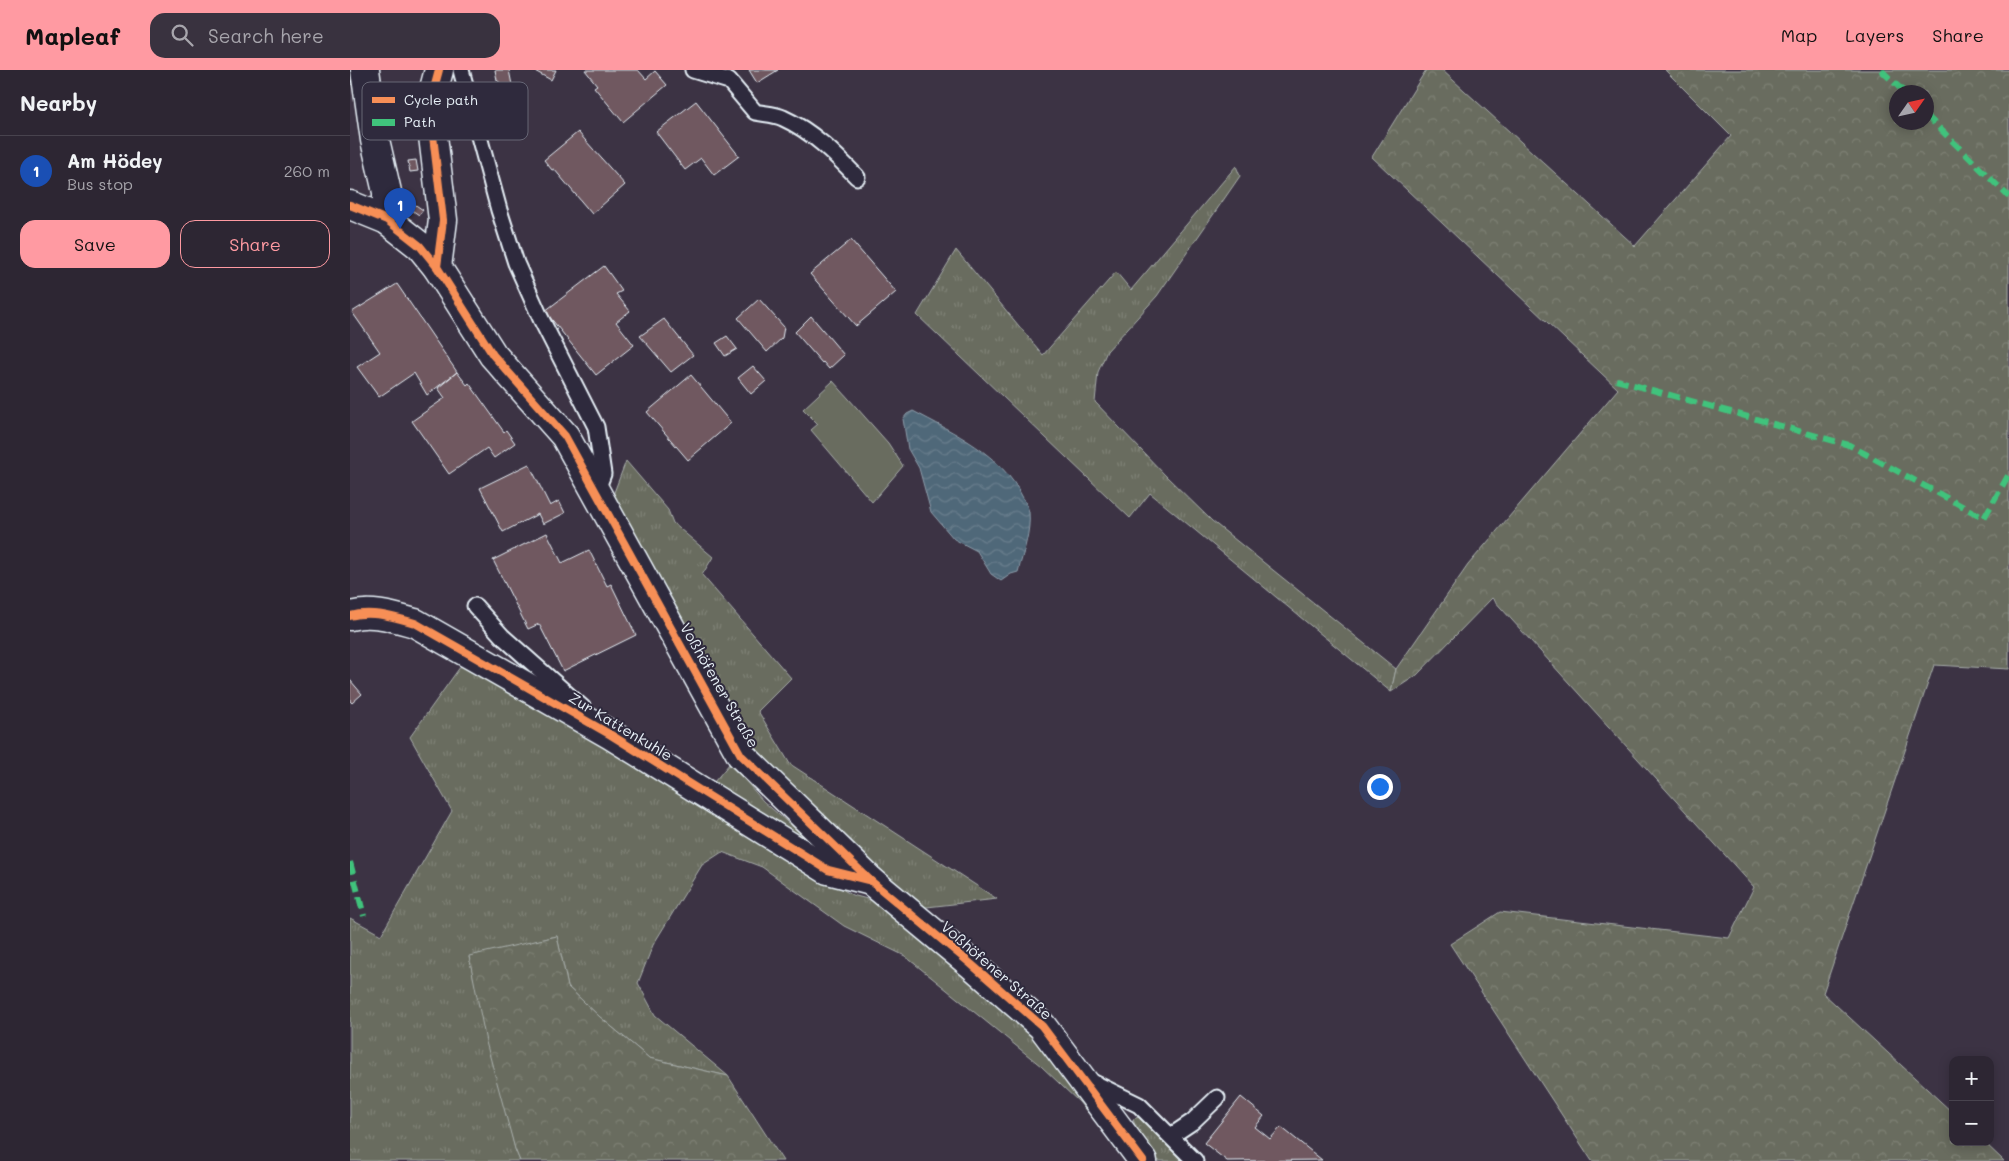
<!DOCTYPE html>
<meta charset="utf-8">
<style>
:root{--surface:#2d2633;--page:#39323f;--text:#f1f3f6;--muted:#a7a5ac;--line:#48434e;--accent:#ff9aa2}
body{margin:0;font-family:Mali,sans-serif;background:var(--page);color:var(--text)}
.controls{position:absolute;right:15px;bottom:15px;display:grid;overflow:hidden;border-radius:10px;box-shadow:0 2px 12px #0003}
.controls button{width:45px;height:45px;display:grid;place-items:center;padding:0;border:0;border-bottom:1px solid var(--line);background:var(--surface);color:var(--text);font:25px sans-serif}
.compass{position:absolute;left:1539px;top:15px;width:45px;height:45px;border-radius:50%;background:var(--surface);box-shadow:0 2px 12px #0003;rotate:56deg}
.you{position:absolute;left:1029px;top:716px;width:18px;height:18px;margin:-12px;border:4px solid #fff;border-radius:50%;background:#1a73e8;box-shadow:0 0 0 8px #1a73e833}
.badge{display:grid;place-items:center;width:32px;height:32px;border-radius:50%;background:var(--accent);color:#fff;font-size:16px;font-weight:700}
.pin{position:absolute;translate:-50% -41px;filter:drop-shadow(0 1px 2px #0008)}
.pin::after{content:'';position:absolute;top:26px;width:18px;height:15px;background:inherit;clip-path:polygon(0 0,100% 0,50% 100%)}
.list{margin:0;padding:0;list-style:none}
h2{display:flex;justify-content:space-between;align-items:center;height:65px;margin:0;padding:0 20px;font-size:21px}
h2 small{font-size:16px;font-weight:400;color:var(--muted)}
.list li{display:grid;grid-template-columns:32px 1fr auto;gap:15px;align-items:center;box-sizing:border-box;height:70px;padding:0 20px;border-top:1px solid var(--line)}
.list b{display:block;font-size:19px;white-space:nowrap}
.list p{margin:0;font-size:16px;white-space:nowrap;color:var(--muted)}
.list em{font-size:16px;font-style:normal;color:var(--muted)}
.actions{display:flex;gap:10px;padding:15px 20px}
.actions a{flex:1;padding:11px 0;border:1px solid var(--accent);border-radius:15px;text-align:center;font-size:18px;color:var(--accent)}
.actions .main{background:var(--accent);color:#111}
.icon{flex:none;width:28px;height:28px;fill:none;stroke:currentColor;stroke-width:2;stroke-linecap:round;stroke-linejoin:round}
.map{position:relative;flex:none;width:1659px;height:1091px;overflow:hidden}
header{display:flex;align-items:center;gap:30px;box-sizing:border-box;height:70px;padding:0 25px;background:var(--accent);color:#111}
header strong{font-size:24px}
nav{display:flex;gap:28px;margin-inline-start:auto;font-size:18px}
.search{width:350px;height:45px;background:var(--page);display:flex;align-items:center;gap:12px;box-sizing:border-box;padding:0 18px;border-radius:15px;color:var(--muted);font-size:19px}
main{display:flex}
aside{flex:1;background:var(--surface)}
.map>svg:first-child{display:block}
.grass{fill:url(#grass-tufts);stroke:#a8aeab}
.forest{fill:url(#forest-crowns);stroke:#a8aeab;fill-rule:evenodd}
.garden{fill:#696c5e;stroke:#a8aeab}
.water{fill:url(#water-waves);stroke:#8d9fac}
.building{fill:#6f5860;stroke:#e8f1f8}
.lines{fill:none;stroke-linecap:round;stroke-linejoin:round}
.lane-casing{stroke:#e8f1f8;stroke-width:19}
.street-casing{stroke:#e8f1f8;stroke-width:31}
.secondary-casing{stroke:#e8f1f8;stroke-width:31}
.lane{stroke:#2f2a3d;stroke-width:15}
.street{stroke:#2f2a3d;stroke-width:28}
.secondary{stroke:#2f2a3d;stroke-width:28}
.quiet{stroke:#40c37c;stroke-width:6;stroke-dasharray:12 6;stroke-linecap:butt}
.cycleway-casing{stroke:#2f2a3d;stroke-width:11}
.cycleway{stroke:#f78f57;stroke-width:8}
.labels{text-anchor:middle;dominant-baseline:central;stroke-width:4;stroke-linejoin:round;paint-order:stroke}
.street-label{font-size:15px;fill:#e8f1f8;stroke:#2f2a3d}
.key{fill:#2f2a3d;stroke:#666675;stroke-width:1}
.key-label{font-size:14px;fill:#e8f1f8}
</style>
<header>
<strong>Mapleaf</strong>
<div class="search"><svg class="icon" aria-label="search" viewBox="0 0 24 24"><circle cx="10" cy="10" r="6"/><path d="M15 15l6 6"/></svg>Search here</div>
<nav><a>Map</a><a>Layers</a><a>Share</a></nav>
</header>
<main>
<aside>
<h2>Nearby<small></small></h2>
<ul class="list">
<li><span class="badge" style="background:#1a4fb4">1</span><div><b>Am Hödey</b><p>Bus stop</p></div><em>260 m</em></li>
</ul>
<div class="actions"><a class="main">Save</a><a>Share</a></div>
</aside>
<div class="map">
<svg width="1659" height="1091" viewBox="0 0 1659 1091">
<defs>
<pattern id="grass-tufts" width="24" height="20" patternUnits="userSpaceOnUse" patternTransform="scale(1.25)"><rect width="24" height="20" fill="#696c5e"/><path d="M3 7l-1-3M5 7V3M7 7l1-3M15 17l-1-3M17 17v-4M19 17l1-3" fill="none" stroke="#7e8176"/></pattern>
<pattern id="forest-crowns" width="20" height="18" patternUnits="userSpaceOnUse" patternTransform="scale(1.25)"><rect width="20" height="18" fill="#696c5e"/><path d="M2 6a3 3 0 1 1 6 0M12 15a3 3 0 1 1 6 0" fill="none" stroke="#7e8176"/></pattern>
<pattern id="water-waves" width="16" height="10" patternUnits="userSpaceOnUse" patternTransform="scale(1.25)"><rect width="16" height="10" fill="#506879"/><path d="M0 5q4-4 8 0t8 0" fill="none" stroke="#697e8d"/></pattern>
</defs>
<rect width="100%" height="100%" fill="#3c3344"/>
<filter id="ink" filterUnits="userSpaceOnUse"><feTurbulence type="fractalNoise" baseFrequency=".02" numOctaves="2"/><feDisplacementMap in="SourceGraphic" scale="10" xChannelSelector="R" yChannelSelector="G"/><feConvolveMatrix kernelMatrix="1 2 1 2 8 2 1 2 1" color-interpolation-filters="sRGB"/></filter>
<g filter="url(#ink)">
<path class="grass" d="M 886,96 L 890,106 L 807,226 L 757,281 L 748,302 L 745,332 L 815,405 L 862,451 L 1046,599 L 1041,622 L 800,423 L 780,448 L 567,245 L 606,180 L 693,285 L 766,202 L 781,220 Z
M 276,391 L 318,440 L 323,453 L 363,487 L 352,505 L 441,608 L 408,641 L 440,694 L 647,829 L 568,838 L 394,676 L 263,425 Z
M 113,593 L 348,731 L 379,752 L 502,825 L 521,830 L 685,966 L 721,1010 L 757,1066 L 729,1032 L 691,996 L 555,886 L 494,856 L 412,797 L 372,782 L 352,795 L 303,875 L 288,913 L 305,945 L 378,1006 L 299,988 L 250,947 L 218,917 L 207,866 L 119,887 L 165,1079 L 170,1091 L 0,1091 L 0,848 L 31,865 L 102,741 L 60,667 Z
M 380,693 L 413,731 L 466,777 L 359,718 Z
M 789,1047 L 833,1091 L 807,1091 L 786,1059 L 783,1049 Z"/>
<path class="forest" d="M 1076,0 L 1092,0 L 1285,176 L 1381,66 L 1315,0 L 1659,0 L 1659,599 L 1584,595 L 1473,923 L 1603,1043 L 1603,1072 L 1634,1072 L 1654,1091 L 1242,1091 L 1100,874 L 1150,842 L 1379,868 L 1404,817 L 1142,528 L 1067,605 L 1041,622 L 1046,599 L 1118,495 L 1268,319 L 1022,87 ZM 1546,22 L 1576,22 L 1576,52 L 1546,52 Z
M 207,866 L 218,917 L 250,947 L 299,988 L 378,1006 L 433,1091 L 170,1091 L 165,1079 L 136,972 L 119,886 Z"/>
<path class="garden" d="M 483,311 L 538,373 L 553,396 L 522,432 L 461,360 L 468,354 L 453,339 Z"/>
<path class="water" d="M 563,341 C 604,363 652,384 673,428 C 675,432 678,437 679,442 C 681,462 673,483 668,502 L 661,504 L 651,511 L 641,504 L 627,481 L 604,469 L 581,442 L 569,398 L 558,379 L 553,349 L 557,344 Z"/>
<path class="building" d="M 145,0 L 159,0 L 164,25 L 147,10 Z
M 183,0 L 206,0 L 201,10 Z
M 235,0 L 288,0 L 296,9 L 305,1 L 317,15 L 273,52 L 244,17 L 247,15 Z
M 399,0 L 428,0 L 407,13 Z
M 346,31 L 389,86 L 364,105 L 351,88 L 335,100 L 306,62 Z
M 228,62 L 275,115 L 242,144 L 204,99 L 202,100 L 194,90 Z
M 66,90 L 68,101 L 60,102 L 58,91 Z
M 60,131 L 73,140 L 69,145 L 56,136 Z
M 501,170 L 546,222 L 506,256 L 460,204 Z
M 254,196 L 272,221 L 266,224 L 280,241 L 266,252 L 284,275 L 246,305 L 195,241 Z
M 47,214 L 107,302 L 77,325 L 64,303 L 29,327 L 7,297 L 30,282 L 2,242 Z
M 409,229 L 434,257 L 432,268 L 417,282 L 388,248 Z
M 461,246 L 494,285 L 479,299 L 473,292 L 472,293 L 445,262 Z
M 314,249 L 343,285 L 321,302 L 290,266 Z
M 377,266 L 387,279 L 375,286 L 366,273 Z
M 403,296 L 416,311 L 401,324 L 388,308 Z
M 107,302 L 117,315 L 119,313 L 154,362 L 156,360 L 165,373 L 144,388 L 137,378 L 99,404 L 62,351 L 95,328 L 88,318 Z
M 341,305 L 381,353 L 338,390 L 297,342 Z
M 179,394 L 200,436 L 209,431 L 215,443 L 193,454 L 188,444 L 153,462 L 130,418 Z
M 197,463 L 212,493 L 239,480 L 257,516 L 261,514 L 286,565 L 213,601 L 189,554 L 178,559 L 143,490 Z
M 0,610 L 12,624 L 2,633 L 0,631 Z
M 891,1027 L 914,1046 L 905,1057 L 920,1069 L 931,1057 L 972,1090 L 877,1091 L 854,1073 Z"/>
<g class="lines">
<defs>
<path id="lane" d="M 111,0 L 149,140 L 166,193 L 191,249 L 246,357 L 253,404 L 246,422
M 343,0 L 379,11 L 405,42 C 414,44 425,44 433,48 C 462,61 485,84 507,107
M 125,536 L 152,566 L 233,638
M 738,1010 L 789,1035 L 845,1091
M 821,1066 L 842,1052 L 867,1028"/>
<path id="street" d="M 15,0 L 25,70 L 37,122 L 37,150
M 87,197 L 93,150 L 81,49 L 82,26 L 89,0
M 0,546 C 22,540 43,547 65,553 L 261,665 L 478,800 L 521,811"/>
<path id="secondary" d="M 0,135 L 37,150 L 70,176 L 87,197 L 143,285 L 215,366 L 391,685 L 521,811 L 621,894 L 692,956 L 793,1091"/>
</defs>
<use href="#lane" class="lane-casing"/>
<use href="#street" class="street-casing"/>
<use href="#secondary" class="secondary-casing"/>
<use href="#lane" class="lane"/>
<use href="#street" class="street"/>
<use href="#secondary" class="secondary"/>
<path class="quiet" d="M 1531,0 L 1554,22
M 1576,45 L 1659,127
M 1266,310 L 1499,375 L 1634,448 L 1659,404
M 0,792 L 14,846"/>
<defs>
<path id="cycleway" d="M 0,135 L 37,150 L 70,176 L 87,197 L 143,285 L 215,366 L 391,685 L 521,811 L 621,894 L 692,956 L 793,1091
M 87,197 L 93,150 L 81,49 L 82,26 L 89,0
M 0,546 C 22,540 43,547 65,553 L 261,665 L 478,800 L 518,810"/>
</defs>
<use href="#cycleway" class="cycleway-casing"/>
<use href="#cycleway" class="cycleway"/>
</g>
</g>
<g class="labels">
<g class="street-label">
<text transform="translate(370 615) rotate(60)">Voßhöfener Straße</text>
<text transform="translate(271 656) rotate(31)">Zur Kattenkuhle</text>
<text transform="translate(647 900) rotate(41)">Voßhöfener Straße</text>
</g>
</g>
<rect x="12" y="12" width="166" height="58" rx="8" class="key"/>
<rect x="22" y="27" width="23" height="6" fill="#f78f57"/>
<rect x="22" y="49" width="23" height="7" fill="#40c37c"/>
<g class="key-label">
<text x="54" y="35">Cycle path</text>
<text x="54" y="57">Path</text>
</g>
</svg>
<div class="controls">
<button>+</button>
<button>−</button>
</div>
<svg class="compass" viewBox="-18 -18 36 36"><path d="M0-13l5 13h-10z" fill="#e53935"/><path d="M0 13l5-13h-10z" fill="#a7a5ac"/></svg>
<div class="you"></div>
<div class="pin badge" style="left:50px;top:159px;background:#1a4fb4">1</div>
</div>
</main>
